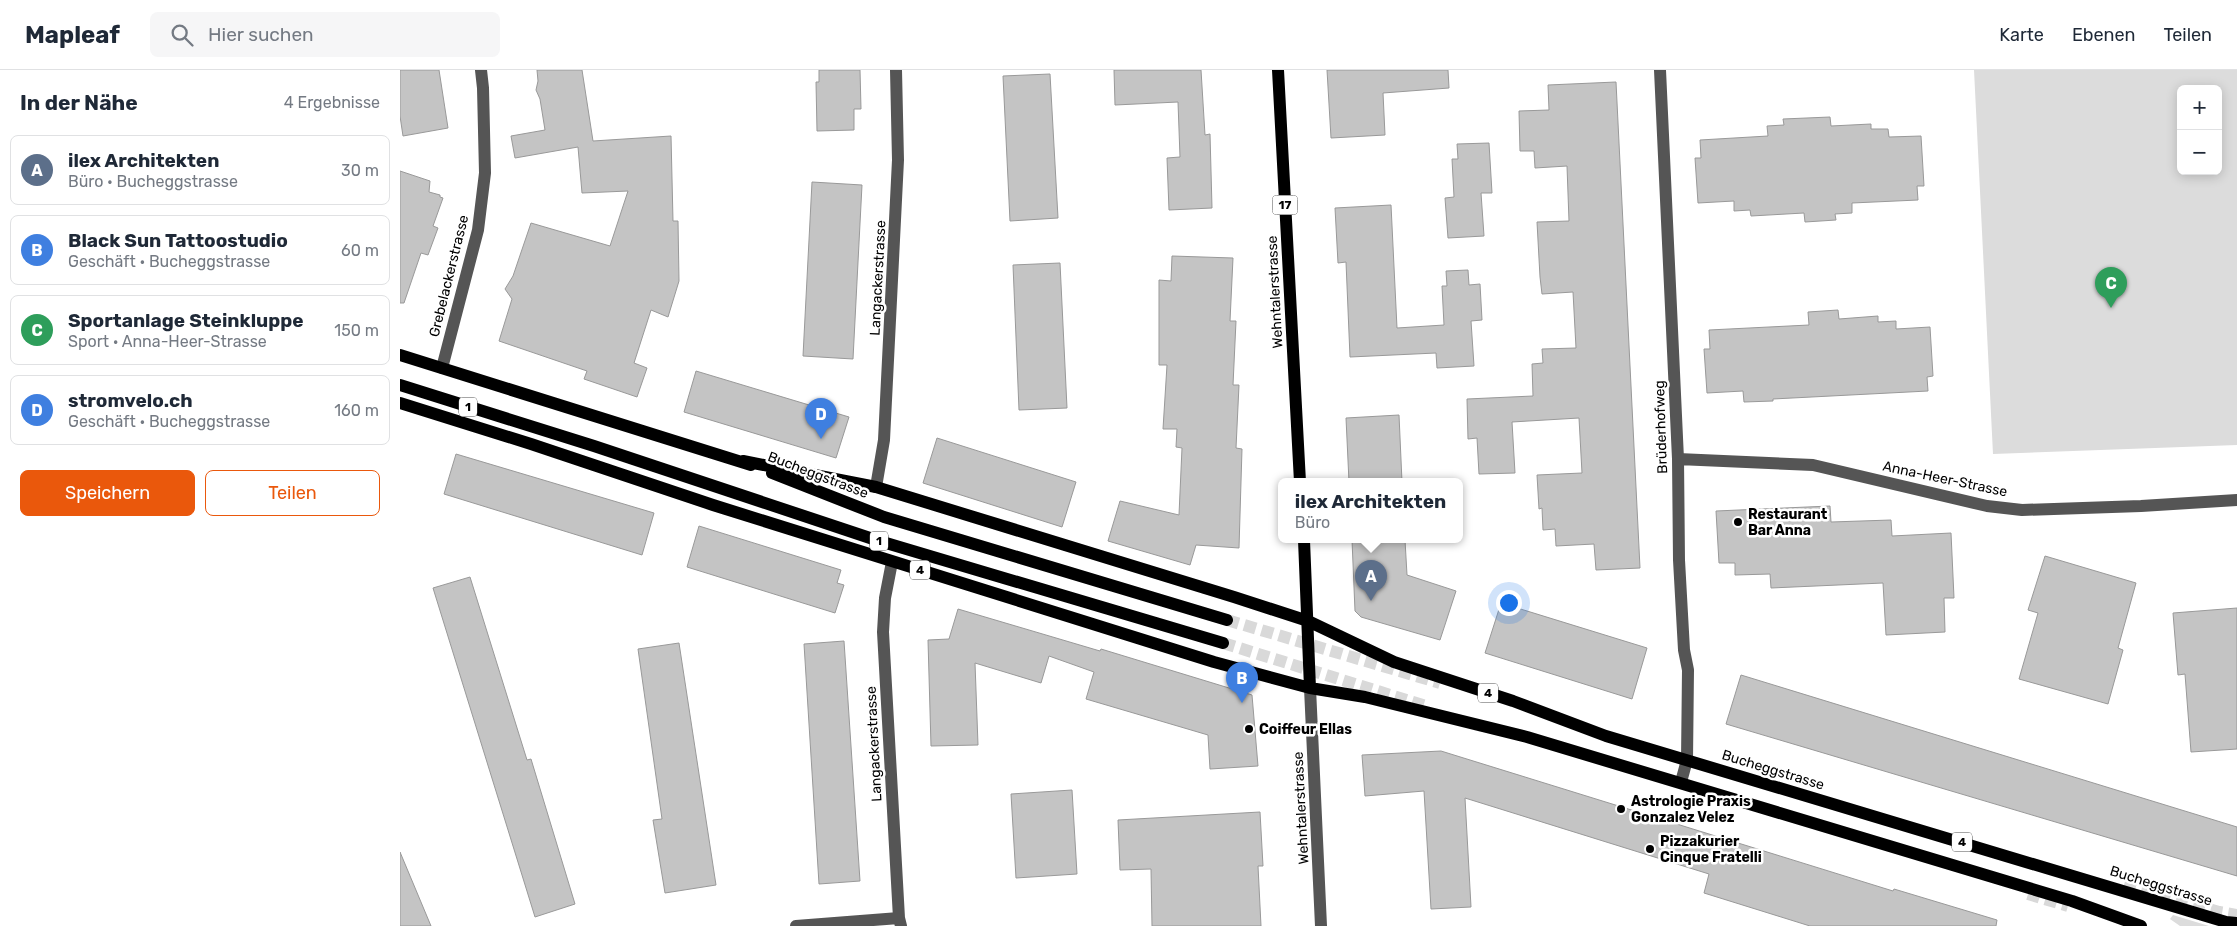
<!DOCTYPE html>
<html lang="de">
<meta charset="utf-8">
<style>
:root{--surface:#fff;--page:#f6f6f7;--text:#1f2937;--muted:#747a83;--line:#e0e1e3;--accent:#ea580c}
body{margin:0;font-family:Rubik,sans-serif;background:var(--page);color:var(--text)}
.controls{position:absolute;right:15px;top:15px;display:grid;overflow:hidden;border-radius:8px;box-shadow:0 2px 12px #0003}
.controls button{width:45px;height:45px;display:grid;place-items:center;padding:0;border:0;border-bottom:1px solid var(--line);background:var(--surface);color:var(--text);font:25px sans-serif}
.you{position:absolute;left:1108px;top:532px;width:18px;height:18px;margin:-12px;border:4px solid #fff;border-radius:50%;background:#1a73e8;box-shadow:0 0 0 8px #1a73e833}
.badge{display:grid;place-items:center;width:32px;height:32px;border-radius:50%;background:var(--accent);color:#fff;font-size:16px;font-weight:700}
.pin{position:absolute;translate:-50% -41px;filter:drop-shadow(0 1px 2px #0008)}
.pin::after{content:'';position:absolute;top:26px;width:18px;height:15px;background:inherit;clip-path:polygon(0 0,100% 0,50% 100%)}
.popup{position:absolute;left:878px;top:408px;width:185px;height:65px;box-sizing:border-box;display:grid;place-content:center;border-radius:8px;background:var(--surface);filter:drop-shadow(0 1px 4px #0005);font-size:16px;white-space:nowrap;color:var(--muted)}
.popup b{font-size:19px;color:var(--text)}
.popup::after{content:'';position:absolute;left:50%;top:100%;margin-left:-10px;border:10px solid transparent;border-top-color:var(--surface)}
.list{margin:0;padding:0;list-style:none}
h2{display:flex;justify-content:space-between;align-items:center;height:65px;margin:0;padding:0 20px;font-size:21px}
h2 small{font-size:16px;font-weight:400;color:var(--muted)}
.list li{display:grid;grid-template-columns:32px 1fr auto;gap:15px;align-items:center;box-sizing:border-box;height:70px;margin:0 10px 10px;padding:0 10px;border:1px solid var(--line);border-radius:8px}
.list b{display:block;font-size:19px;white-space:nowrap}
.list p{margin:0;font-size:16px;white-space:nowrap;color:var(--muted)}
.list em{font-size:16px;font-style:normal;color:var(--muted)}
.actions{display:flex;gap:10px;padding:15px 20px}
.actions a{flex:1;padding:11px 0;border:1px solid var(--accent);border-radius:8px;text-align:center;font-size:18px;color:var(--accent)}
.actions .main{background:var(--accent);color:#fff}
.icon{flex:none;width:28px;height:28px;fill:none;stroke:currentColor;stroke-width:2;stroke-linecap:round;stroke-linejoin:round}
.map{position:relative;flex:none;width:1837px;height:856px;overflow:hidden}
header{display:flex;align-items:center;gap:30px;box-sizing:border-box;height:70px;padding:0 25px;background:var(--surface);border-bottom:1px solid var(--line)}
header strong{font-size:24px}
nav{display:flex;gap:28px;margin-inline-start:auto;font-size:18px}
.search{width:350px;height:45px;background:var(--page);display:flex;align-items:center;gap:12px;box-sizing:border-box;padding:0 18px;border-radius:8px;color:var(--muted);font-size:19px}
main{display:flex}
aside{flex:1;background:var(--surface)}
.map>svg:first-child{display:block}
.green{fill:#dcdcdc;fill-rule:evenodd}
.building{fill:#c4c4c4;stroke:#999}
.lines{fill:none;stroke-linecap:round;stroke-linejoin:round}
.major-tunnel{stroke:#d9d9d9;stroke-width:12;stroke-dasharray:12 6;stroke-linecap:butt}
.minor{stroke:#555;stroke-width:12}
.major{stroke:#000;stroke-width:12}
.poi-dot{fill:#000;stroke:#fff;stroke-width:2}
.labels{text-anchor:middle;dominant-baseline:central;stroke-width:5;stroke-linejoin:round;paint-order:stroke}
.shield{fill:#fff;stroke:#4c4c4c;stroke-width:1}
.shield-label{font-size:12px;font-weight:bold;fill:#000}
.street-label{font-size:14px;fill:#000;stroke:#fff}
.poi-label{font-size:14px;font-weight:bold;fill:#000;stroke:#fff;text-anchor:start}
</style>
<header>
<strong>Mapleaf</strong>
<div class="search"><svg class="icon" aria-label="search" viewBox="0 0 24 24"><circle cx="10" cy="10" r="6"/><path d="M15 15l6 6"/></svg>Hier suchen</div>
<nav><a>Karte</a><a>Ebenen</a><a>Teilen</a></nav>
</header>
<main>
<aside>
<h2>In der Nähe<small>4 Ergebnisse</small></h2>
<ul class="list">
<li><span class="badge" style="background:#5c6f8a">A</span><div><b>ilex Architekten</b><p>Büro · Bucheggstrasse</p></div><em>30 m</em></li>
<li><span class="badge" style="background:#3f7fe0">B</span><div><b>Black Sun Tattoostudio</b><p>Geschäft · Bucheggstrasse</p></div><em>60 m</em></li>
<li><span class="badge" style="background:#2e9e5b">C</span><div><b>Sportanlage Steinkluppe</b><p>Sport · Anna-Heer-Strasse</p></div><em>150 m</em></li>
<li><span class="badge" style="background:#3f7fe0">D</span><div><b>stromvelo.ch</b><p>Geschäft · Bucheggstrasse</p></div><em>160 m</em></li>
</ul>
<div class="actions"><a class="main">Speichern</a><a>Teilen</a></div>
</aside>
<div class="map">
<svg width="1837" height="856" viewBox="0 0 1837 856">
<rect width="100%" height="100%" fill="#fff"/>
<path class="green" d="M 1574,0 L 1837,0 L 1837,375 L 1593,384 ZM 1781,19 L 1818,19 L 1818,101 L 1781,101 Z
M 1773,845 L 1809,856 L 1780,856 L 1770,849 Z"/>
<path class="building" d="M 0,0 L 39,0 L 48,58 L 3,66 L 0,46 Z
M 137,0 L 182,0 L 193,71 L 271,66 L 273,151 L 278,151 L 279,211 L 268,247 L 251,240 L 234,293 L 247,298 L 237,327 L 184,309 L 187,301 L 99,271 L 112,229 L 105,219 L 113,206 L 131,153 L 210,176 L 228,121 L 182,123 L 178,77 L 115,88 L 111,66 L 145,60 L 140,29 L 136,20 L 138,11 Z
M 419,0 L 460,0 L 461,39 L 454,39 L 454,60 L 417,61 L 416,12 L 419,12 Z
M 714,0 L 801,0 L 805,65 L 810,64 L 812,138 L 769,140 L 767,88 L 780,87 L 778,32 L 715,35 Z
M 927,0 L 1048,0 L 1049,18 L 983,23 L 985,65 L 931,68 Z
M 650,4 L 658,148 L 610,151 L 603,6 Z
M 1216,12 L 1240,498 L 1196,500 L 1194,474 L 1156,476 L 1155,459 L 1143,460 L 1142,438 L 1139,439 L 1137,405 L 1182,403 L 1179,348 L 1112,352 L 1115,403 L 1079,404 L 1077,368 L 1068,369 L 1067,329 L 1133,326 L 1132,294 L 1143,293 L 1142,279 L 1176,278 L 1173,222 L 1142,224 L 1140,207 L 1137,152 L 1169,151 L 1167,96 L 1135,98 L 1134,81 L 1120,81 L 1119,41 L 1149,40 L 1148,15 Z
M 1430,47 L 1431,56 L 1471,54 L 1471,59 L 1488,59 L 1489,67 L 1521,66 L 1524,116 L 1517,116 L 1518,130 L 1452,133 L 1452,143 L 1435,144 L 1436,150 L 1405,152 L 1404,143 L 1351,146 L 1350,140 L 1334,141 L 1334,131 L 1298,133 L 1295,88 L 1301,88 L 1300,70 L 1368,66 L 1367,56 L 1384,55 L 1383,49 Z
M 1089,73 L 1092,123 L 1081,123 L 1084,166 L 1048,168 L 1045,128 L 1054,127 L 1052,89 L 1058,89 L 1057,74 Z
M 0,101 L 30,111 L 29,122 L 40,125 L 40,127 L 43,128 L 33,156 L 38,158 L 28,185 L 21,183 L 4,233 L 0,233 Z
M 412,112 L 462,115 L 453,289 L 403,286 Z
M 991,135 L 997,258 L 1044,255 L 1042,216 L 1047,216 L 1046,201 L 1068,200 L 1069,215 L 1080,214 L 1082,250 L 1071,251 L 1074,296 L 1037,298 L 1036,283 L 950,287 L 946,192 L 938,193 L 935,138 Z
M 772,186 L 833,188 L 830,251 L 836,251 L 833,315 L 839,315 L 836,378 L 842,379 L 839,478 L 796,475 L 790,495 L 708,471 L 720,431 L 779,445 L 782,378 L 776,377 L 777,359 L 763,359 L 767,295 L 759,295 L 759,210 L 771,211 Z
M 660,193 L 667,338 L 619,340 L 613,195 Z
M 1438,240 L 1439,249 L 1478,246 L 1478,252 L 1496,251 L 1496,259 L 1530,257 L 1533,306 L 1527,307 L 1528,321 L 1373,329 L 1373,331 L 1344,332 L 1343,321 L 1307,323 L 1304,279 L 1310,279 L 1309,260 L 1409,255 L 1408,242 Z
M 296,301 L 449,347 L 436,388 L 284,342 Z
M 999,345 L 1002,412 L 949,412 L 946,348 Z
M 537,368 L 676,412 L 662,457 L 523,413 Z
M 56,384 L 254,443 L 242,485 L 44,424 Z
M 1430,436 L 1431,452 L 1491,450 L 1492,466 L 1551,463 L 1554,528 L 1544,528 L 1545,562 L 1486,565 L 1483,513 L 1371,518 L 1370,504 L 1335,505 L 1335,493 L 1319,493 L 1316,441 Z
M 299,456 L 441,500 L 437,513 L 444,515 L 435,543 L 287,497 Z
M 952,470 L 1005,470 L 1007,505 L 1056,521 L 1040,570 L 961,547 L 955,541 Z
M 1645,486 L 1736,513 L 1718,578 L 1723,580 L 1708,634 L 1619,609 L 1638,543 L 1628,540 Z
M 70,507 L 127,690 L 131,689 L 175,834 L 135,847 L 33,518 Z
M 1101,533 L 1247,578 L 1232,629 L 1085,583 Z
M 1837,538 L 1837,679 L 1791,682 L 1785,604 L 1778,605 L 1773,543 Z
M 558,539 L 700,581 L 701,579 L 852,625 L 858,696 L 810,699 L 808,665 L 686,629 L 694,602 L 649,586 L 641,613 L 575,593 L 578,675 L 531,676 L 528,570 L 549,569 Z
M 444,571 L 460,811 L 419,814 L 404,574 Z
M 279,573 L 316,815 L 265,823 L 253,750 L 262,749 L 238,579 Z
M 1341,605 L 1837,757 L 1837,806 L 1326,654 Z
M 1041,681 L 1493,821 L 1494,819 L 1597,850 L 1596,856 L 1410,856 L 1304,823 L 1309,804 L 1065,728 L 1071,837 L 1031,839 L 1024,721 L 965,726 L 962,685 Z
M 672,720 L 677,804 L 616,808 L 611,724 Z
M 860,742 L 863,796 L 858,796 L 861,856 L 752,856 L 751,799 L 720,800 L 718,750 Z
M 0,782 L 31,856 L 0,856 Z"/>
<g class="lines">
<path class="major-tunnel" d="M 827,550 L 1040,613
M 823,573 L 1029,637
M 1724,815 L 1819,842 L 1837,845
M 1628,824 L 1668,836"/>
<path class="minor" d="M 1260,0 L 1278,389 L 1279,490 L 1284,580 L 1288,600 L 1287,690 L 1281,712
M 42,298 L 78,160 L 85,103 L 83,18 L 81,0
M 1278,389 L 1413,395 L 1587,436 L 1622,440 L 1741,436 L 1837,430
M 476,417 L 484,370 L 498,90 L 496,0
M 492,492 L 485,528 L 483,562 L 499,848 L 501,856
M 910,618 L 921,856
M 396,856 L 499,848"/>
<path class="major" d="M 878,0 L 900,412
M 0,285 L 351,395
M 0,315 L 194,376 L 476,470 L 823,573
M 0,333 L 131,374 L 313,435 L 814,592 L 910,618 L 965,627 L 1127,667 L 1672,831 L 1741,856
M 343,391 L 476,417 L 834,527 L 908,551 L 994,592 L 1113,631 L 1206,666 L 1826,852 L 1837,853
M 372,403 L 484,447 L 827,550
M 904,470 L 910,618"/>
</g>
<g class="poi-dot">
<circle cx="1338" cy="452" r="5"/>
<circle cx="849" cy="659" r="5"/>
<circle cx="1221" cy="739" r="5"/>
<circle cx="1250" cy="779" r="5"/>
</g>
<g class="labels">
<g class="shield">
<rect x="872.5" y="125.5" width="25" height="19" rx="4"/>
<rect x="59" y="327.5" width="18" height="19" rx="4"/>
<rect x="470" y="461.5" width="18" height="19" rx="4"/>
<rect x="510" y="490.5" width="20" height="19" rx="4"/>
<rect x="1078" y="613.5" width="20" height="19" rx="4"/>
<rect x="1552" y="762.5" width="20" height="19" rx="4"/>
</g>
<g class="shield-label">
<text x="885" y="135">17</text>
<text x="68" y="337">1</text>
<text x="479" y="471">1</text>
<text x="520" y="500">4</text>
<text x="1088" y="623">4</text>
<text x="1562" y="772">4</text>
</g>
<g class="street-label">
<text transform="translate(49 206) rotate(-76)">Grebelackerstrasse</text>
<text transform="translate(478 208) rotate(-87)">Langackerstrasse</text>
<text transform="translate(875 222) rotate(-93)">Wehntalerstrasse</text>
<text transform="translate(1261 357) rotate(-92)">Brüderhofweg</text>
<text transform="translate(418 405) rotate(21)">Bucheggstrasse</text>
<text transform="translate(1545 409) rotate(12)">Anna-Heer-Strasse</text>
<text transform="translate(474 674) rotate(-93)">Langackerstrasse</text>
<text transform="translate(1373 700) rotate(17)">Bucheggstrasse</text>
<text transform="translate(901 738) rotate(-93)">Wehntalerstrasse</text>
<text transform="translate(1761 816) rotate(17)">Bucheggstrasse</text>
</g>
<g class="poi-label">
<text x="1348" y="444">Restaurant<tspan x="1348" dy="16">Bar Anna</tspan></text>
<text x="859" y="659">Coiffeur Ellas</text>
<text x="1231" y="731">Astrologie Praxis<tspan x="1231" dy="16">Gonzalez Velez</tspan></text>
<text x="1260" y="771">Pizzakurier<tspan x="1260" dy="16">Cinque Fratelli</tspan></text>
</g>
</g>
</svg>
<div class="controls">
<button>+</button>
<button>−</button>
</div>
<div class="you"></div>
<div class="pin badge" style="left:971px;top:531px;background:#5c6f8a">A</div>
<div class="popup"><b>ilex Architekten</b>Büro</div>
<div class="pin badge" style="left:842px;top:633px;background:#3f7fe0">B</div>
<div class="pin badge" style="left:1711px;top:238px;background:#2e9e5b">C</div>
<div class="pin badge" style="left:421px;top:369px;background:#3f7fe0">D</div>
</div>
</main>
